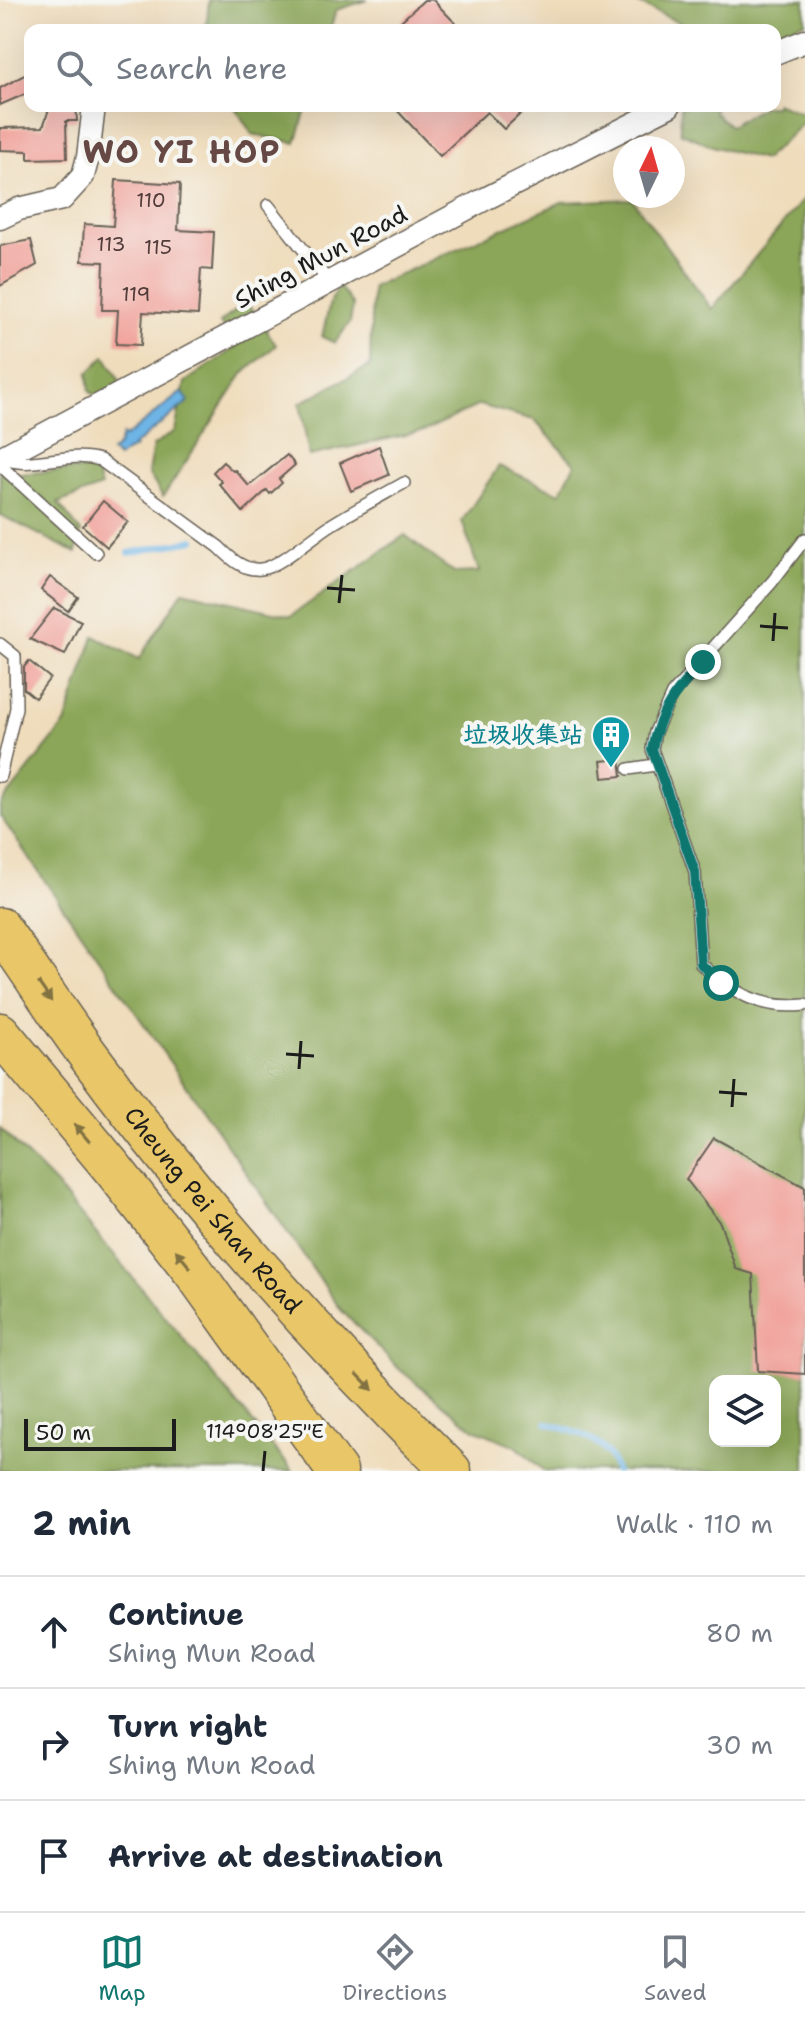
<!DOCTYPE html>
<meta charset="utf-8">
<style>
:root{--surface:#fff;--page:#f2f2f3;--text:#1f2937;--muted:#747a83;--line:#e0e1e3;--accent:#0f766e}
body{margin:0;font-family:"Shantell Sans","LXGW WenKai TC",sans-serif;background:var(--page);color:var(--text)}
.controls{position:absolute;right:24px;bottom:24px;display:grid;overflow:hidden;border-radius:16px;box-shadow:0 8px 32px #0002}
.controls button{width:72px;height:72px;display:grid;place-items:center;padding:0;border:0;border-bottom:2px solid var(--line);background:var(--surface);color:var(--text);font:40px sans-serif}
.compass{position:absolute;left:613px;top:136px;width:72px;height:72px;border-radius:50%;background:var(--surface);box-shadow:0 8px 32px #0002;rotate:5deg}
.scale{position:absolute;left:24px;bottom:20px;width:152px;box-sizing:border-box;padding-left:8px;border:4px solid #1c1c1c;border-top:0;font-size:22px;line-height:28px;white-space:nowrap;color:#1c1c1c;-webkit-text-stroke:6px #f6f6f2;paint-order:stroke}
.stop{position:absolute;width:24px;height:24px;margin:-18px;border:6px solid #0f766e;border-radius:50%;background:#fff}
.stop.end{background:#0f766e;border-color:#fff;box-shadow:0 2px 8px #0008}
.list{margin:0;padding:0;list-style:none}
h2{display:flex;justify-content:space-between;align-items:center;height:104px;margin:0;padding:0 32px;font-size:34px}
h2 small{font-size:26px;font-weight:400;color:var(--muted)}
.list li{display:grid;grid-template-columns:52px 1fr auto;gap:24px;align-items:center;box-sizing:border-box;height:112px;padding:0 32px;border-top:2px solid var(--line)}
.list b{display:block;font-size:30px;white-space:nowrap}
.list p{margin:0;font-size:26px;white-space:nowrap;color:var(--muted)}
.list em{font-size:26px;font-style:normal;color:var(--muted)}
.icon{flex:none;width:44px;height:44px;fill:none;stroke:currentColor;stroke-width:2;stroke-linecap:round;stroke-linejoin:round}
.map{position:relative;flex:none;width:805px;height:1471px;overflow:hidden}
.search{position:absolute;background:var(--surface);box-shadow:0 8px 32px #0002;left:24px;right:24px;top:24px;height:88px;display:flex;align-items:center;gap:20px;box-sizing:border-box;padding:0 28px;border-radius:16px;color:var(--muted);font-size:30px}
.sheet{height:440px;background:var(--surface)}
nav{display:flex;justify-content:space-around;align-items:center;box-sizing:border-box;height:112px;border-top:2px solid var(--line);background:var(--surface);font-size:22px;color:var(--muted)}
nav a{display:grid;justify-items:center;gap:4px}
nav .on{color:var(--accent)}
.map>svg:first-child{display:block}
.forest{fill:#8ba658;stroke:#54613a;stroke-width:2;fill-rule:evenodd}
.water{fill:#6eb4e5;stroke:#456880;stroke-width:2}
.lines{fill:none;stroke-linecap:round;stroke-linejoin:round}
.stream{stroke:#6eb4e5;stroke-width:6}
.building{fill:#f09a92}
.lane-casing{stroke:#665f54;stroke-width:14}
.street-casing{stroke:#665f54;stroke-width:25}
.highway-casing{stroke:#665f54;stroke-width:43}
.lane{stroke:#fff;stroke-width:11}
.street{stroke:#fff;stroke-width:22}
.highway{stroke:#e9c769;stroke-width:40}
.oneway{fill:#827242}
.route{stroke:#0f766e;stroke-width:10}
.ticks{fill:none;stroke:#1c1c1c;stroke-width:3}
.labels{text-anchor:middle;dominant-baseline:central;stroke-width:8;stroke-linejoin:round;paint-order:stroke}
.number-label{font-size:20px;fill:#513c3a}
.street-label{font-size:24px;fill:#1c1c1c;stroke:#f6f6f2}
.culture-label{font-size:24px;font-weight:bold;fill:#0d838f;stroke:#f6f6f2;text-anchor:end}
.district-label{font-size:32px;font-weight:bold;letter-spacing:2px;fill:#664845;stroke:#f6f6f2}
.ticks-label{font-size:20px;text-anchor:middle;fill:#1c1c1c;stroke:#f6f6f2;stroke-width:8;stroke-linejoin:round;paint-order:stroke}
</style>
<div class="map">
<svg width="805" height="1471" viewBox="0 0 805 1471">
<rect width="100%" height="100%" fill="#f6f6f2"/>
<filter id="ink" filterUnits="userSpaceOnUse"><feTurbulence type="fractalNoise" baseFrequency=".0125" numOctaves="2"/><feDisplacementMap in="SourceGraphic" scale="16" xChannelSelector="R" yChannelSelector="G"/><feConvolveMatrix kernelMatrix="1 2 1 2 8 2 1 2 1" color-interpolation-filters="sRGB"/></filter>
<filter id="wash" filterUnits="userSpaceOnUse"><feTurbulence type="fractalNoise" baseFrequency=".006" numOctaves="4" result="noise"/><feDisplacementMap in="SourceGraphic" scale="32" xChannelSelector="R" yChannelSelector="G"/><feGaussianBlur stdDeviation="1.8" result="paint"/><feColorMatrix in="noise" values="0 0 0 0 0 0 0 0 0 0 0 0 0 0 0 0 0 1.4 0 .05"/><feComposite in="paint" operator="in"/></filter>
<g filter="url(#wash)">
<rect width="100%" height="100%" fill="#efdcbb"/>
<path class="forest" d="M 209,0 L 368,0 L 336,10 L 330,30 L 206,30 Z
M 631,0 L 805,0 L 805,22 L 775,32 L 695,30 Z
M 775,103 L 805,114 L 805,121 L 764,160 L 715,147 L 680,132 L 681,106 L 715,106 L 714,112 L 730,126 L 764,106 L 775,106 Z
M 234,106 L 307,106 L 296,143 L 252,134 Z
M 805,197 L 805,1471 L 544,1471 L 516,1446 L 474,1429 L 399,1369 L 341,1310 L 0,816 L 0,805 L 65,724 L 94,636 L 139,659 L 183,591 L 291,616 L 405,535 L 454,573 L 479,572 L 462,521 L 499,466 L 560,493 L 575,464 L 534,420 L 479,405 L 424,431 L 309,456 L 300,403 L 370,366 L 372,287 L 562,202 L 632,199 L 712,309 ZM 715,1381 L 775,1381 L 775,1441 L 715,1441 Z
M 339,286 L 353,305 L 350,322 L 335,343 L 322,337 L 330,302 Z
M 245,303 L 255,312 L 276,345 L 243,374 L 163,497 L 148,473 L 153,446 L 175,431 L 185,382 L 236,347 L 220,323 Z
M 105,356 L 119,379 L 121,407 L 90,392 L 88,373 Z
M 9,464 L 16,474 L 95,468 L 101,487 L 58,503 L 81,532 L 76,553 L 0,515 L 0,468 Z
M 0,1128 L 55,1184 L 293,1471 L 0,1471 Z"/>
<path class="water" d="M 182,392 L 189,401 L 133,446 L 135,448 L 127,451 L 118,458 L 111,452 L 119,445 L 122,435 L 125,437 Z"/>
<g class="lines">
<path class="stream" d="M 129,553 L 194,540
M 547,1423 C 577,1433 607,1438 616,1471"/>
</g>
<g id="blocks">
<path class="building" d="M 424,0 L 433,0 L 462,30 L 410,30 L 401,21 Z
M 30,72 L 30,92 L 0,105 L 0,88 Z
M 50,106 L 76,106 L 77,121 L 66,121 L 67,158 L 28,159 L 28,151 L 0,150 L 0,128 L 43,127 Z
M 393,106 L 529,106 L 504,129 L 487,112 L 440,156 Z
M 116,180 L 180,184 L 178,230 L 214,232 L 212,270 L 201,269 L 198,315 L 143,312 L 141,345 L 116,344 L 118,310 L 102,310 L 104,262 L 82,261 L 84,224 L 113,226 Z
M 31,240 L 37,265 L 0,286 L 0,246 Z
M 379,446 L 389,475 L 351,491 L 340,463 Z
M 287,455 L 295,465 L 279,479 L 282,483 L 270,494 L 267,490 L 243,512 L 219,484 L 222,482 L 213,472 L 223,462 L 233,471 L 235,470 L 249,486 Z
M 103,501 L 128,522 L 107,547 L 83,526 Z
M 50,577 L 78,597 L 68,611 L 41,590 Z
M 54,608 L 81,621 L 65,655 L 30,639 Z
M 29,661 L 50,678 L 35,698 L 24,689 L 24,667 Z
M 620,759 L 622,776 L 603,778 L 601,761 Z
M 714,1138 L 805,1187 L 805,1374 L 758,1371 L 753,1274 L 736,1269 L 720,1223 L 686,1179 Z"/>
</g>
</g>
<g filter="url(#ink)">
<use href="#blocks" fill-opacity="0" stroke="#665f54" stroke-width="2"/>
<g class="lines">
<defs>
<path id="lane" d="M 268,205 L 329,282
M 0,458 C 33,471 67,450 100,460 L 219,547 C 231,559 244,571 261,569 C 280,567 315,534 334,523 C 357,509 381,496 404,483
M 0,465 L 96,553
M 805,539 L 772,582 L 672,694 L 655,732 L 652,749 L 695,872 L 701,964 C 733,993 761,1010 805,1005
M 0,644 L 15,656 L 16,708 L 0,776
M 629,769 L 655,765"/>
<path id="street" d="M 775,53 L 805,41
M 0,218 L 19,209 L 62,199 L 83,176 L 88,157 L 94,106
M 0,458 L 485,199 L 669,106"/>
<g id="highway">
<path id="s1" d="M 0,928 C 32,973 61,1019 94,1063 C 201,1208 323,1344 451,1471"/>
<path d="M 0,1033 L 114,1170 L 194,1272 L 337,1471"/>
</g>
</defs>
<use href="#lane" class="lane-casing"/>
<use href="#street" class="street-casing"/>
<use href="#highway" class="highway-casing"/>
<use href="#lane" class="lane"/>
<use href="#street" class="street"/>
<use href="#highway" class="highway"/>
</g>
<defs><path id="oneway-solid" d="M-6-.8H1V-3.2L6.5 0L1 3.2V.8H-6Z" transform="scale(2)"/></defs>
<g class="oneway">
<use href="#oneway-solid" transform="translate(45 992) rotate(56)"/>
<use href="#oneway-solid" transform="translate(82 1133) rotate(-130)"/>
<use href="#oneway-solid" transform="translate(183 1259) rotate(-129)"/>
<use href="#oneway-solid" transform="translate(365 1382) rotate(46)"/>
</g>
</g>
<g class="lines" filter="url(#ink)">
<path class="route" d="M 703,662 C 677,690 659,711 652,749 L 695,872 L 701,964 L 721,983"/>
</g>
<path class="ticks" d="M 327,588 L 355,590M 339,603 L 342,575M 760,626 L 788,628M 773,641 L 775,613M 286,1054 L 314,1056M 299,1069 L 301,1041M 719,1092 L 747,1094M 732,1107 L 734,1079M 263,1471 L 265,1451"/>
<defs>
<symbol id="building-pin" viewBox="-11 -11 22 30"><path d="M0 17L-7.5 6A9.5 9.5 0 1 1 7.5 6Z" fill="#0f9aa8" stroke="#f6f6f2"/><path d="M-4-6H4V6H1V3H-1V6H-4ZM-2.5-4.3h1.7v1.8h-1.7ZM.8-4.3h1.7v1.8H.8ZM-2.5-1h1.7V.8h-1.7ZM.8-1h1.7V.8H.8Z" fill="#fff"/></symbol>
</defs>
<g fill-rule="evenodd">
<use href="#building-pin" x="589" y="713" width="44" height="60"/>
</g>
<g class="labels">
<g class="number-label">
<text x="151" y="200">110</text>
<text x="111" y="244">113</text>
<text x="158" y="247">115</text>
<text x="136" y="294">119</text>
</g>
<g class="street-label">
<text transform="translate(321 257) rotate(-28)">Shing Mun Road</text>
<text stroke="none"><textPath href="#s1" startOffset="354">Cheung Pei Shan Road</textPath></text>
</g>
<g class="culture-label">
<text x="583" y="735">垃圾收集站</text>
</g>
<g class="district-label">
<text x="182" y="151">WO YI HOP</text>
</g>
</g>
<g class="ticks-label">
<text x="265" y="1438">114°08'25"E</text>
</g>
</svg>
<div class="controls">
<button><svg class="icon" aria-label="layers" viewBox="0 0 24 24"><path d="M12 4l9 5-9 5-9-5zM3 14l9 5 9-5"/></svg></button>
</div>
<svg class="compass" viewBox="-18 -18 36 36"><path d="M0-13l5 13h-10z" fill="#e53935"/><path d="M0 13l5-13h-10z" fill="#747a83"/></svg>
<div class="scale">50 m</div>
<div class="stop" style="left:721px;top:983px"></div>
<div class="stop end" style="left:703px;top:662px"></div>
<div class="search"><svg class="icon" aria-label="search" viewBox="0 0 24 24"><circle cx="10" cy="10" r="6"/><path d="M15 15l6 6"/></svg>Search here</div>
</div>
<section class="sheet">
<h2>2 min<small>Walk · 110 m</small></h2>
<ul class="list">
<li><svg class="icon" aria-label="ahead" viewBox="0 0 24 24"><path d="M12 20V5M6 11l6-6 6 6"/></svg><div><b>Continue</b><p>Shing Mun Road</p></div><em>80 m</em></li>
<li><svg class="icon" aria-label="right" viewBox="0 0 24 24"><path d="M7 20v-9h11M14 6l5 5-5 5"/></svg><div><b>Turn right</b><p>Shing Mun Road</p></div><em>30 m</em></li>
<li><svg class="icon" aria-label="arrive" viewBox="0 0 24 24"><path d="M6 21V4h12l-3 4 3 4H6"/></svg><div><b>Arrive at destination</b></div></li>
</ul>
</section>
<nav>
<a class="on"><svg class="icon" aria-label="map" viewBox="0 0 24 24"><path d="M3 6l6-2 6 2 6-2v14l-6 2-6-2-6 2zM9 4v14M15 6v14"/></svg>Map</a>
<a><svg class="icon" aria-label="directions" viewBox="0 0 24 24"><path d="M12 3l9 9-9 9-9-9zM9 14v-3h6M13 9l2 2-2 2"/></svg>Directions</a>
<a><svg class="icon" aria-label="saved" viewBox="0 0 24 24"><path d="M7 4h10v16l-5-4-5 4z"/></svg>Saved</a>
</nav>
